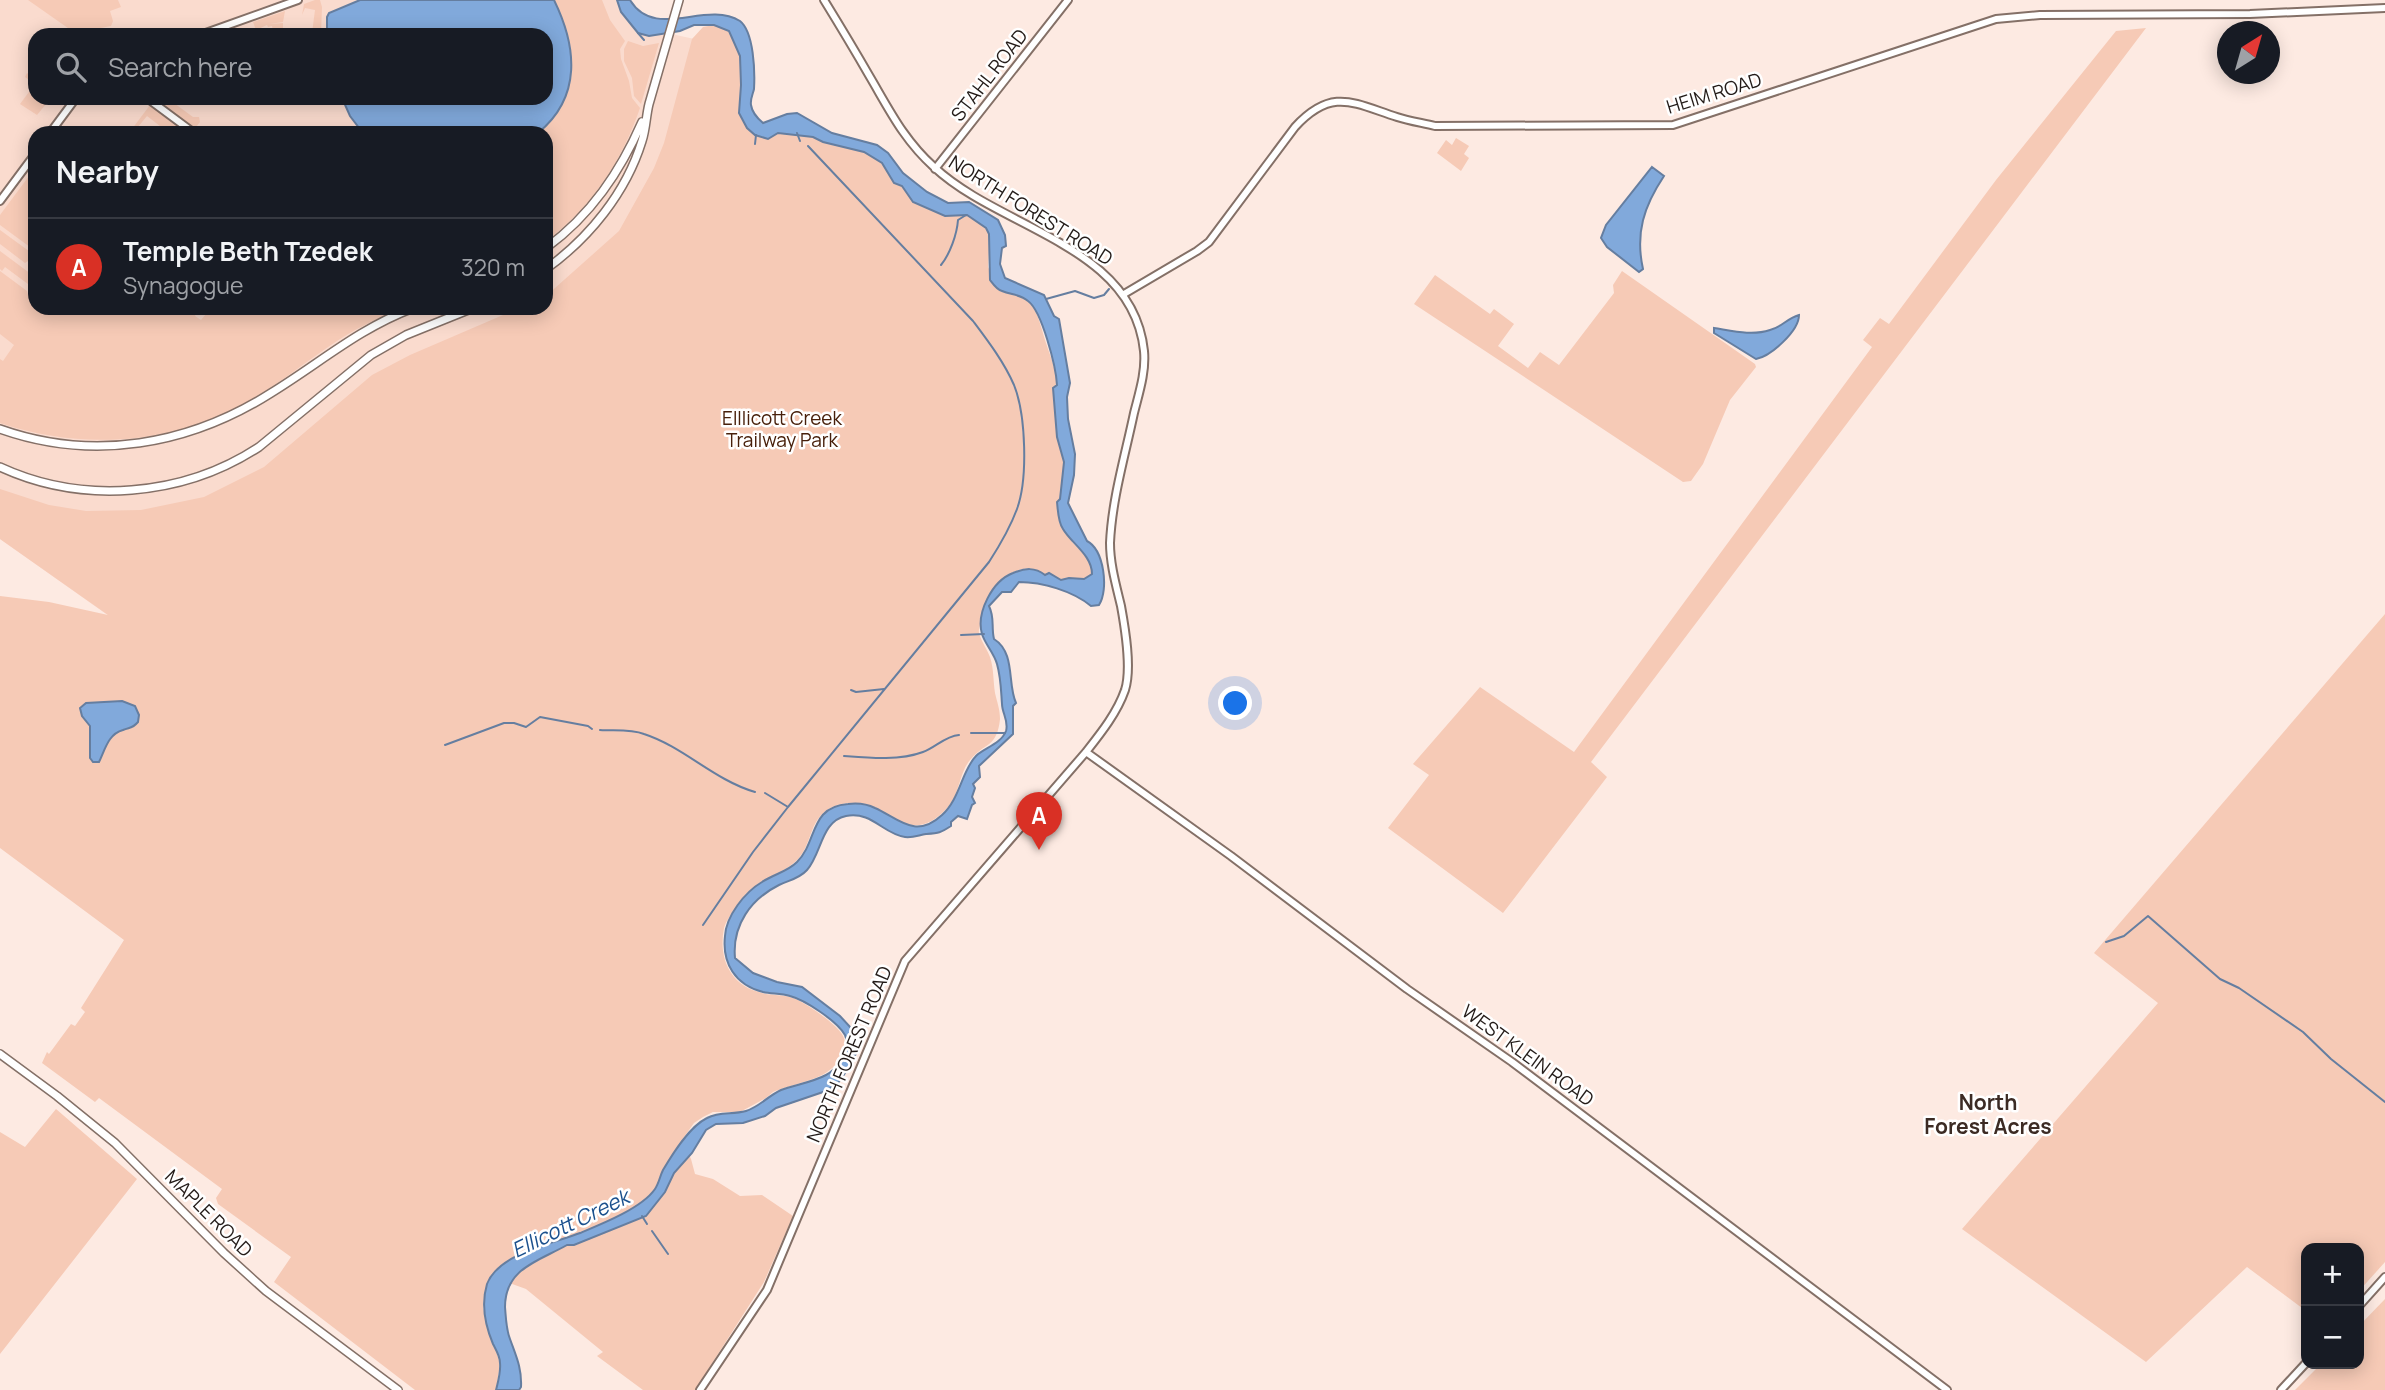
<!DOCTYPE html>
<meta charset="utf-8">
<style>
:root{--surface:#171b24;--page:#242831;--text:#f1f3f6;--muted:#9ea1a6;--line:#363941;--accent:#d93025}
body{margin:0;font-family:Manrope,sans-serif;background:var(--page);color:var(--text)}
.controls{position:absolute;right:21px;bottom:21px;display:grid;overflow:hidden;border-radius:14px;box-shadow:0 4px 18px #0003}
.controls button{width:63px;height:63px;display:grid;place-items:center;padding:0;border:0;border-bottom:2px solid var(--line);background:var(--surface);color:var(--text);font:35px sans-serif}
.compass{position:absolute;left:2217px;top:21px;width:63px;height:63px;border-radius:50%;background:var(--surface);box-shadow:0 4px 18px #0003;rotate:37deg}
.you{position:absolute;left:1236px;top:704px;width:24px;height:24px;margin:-18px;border:5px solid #fff;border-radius:50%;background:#1a73e8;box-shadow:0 0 0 10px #1a73e833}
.badge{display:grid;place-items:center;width:46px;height:46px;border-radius:50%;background:var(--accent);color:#fff;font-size:23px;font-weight:700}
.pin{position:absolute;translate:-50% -58px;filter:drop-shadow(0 2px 4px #0008)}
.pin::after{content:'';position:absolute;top:37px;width:24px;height:21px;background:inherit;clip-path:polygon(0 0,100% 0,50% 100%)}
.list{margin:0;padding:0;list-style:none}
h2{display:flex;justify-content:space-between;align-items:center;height:91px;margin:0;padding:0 28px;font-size:30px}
h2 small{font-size:23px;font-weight:400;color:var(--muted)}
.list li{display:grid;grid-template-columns:46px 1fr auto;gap:21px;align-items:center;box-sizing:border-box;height:98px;padding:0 28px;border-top:2px solid var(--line)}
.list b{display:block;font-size:26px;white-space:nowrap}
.list p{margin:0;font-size:23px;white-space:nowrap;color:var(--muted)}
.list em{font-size:23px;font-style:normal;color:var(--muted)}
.icon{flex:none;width:38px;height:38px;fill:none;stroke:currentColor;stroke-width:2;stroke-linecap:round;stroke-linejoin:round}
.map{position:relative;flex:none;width:2385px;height:1390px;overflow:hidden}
.search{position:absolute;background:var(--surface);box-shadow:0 4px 18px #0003;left:28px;top:28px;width:525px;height:77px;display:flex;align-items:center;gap:18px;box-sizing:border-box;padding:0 24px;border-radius:21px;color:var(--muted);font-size:26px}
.panel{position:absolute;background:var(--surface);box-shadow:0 4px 18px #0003;left:28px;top:126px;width:525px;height:189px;border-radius:21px}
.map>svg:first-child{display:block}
.built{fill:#fadbce;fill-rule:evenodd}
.green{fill:#f6cab6}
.water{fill:#81a9db;stroke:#657ea0;stroke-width:2}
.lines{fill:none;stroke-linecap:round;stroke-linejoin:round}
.stream{stroke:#657ea0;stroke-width:2}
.tertiary-casing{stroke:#847067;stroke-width:10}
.secondary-casing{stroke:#847067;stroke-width:10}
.primary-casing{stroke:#847067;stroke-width:10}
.tertiary{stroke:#fff;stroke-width:6}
.secondary{stroke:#fff;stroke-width:7}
.primary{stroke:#fff;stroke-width:7}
.labels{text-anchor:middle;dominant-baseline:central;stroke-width:5;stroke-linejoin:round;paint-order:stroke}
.street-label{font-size:19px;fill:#231b18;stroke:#fff}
.park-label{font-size:19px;fill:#48200b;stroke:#fff}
.neighbourhood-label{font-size:21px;font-weight:bold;fill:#3c2b24;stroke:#fff}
.water-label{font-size:21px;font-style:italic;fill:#1b508d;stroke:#fff}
</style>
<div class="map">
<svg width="2385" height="1390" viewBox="0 0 2385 1390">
<rect width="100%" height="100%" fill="#fdeae2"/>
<path class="built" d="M 0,0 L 626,0 L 653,30 L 699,40 L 658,223 L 174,662 L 0,539 ZM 35,35 L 546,35 L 546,98 L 35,98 ZM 35,133 L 546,133 L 546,308 L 35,308 Z"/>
<path class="green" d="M 28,0 L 118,0 L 121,7 L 110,11 L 113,21 L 111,26 L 75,33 Z
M 315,0 L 320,0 L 322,7 L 321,35 L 314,35 L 312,33 L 315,10 L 305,8 L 302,15 L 304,4 Z
M 554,0 L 602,0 L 610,20 L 625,41 L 620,49 L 621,59 L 629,81 L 632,98 L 640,108 C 622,161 591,208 546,241 L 546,133 L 538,133 C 581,98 577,46 554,0 Z
M 285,11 L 283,22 L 269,24 L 283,23 L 283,35 L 274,35 L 272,26 L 268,27 L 267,25 L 256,30 L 253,22 Z
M 714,25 L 729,29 C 732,37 738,46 740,55 C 744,84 728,130 768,138 L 778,133 L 813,136 L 823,142 L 864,152 L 882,163 L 894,183 L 902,186 L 913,202 L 945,216 L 967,215 L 973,218 L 987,229 L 990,235 L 988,267 L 1000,291 C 1036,295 1037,314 1046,343 C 1051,358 1056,369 1057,385 L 1053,389 L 1057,437 L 1064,461 L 1060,499 L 1057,502 C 1059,518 1061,528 1072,539 L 1072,542 C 1081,552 1092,559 1092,574 L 1084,579 C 1076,580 1070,580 1063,580 C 1050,581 1037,567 1023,569 C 1007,572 991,587 985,603 C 984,608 985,614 983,619 C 982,624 978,627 979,633 C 981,641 987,649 990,657 C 994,669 993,681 995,693 C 997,702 1000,709 1000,719 C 997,748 985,742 970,760 C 959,773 960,793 948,807 C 905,855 884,791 838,805 C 806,815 815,845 795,862 C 769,884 755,876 734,910 C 730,916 726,921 724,928 C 718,958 730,986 762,993 C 772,996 783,994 793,998 C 806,1003 837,1024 843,1036 C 850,1049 837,1066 827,1072 C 816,1080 788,1086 773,1092 L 766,1098 L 740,1112 L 713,1112 L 703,1117 L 694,1123 L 682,1140 L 691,1159 L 695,1174 L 713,1179 L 740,1196 L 762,1195 L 793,1216 L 764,1282 L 695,1390 L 643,1390 L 597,1356 L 603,1352 L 526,1289 L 493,1277 L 483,1308 L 500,1364 L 496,1390 L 415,1390 L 274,1282 L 291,1257 L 218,1204 L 216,1198 L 222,1189 L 99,1098 L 95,1102 L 42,1063 L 47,1052 L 49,1054 L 71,1024 L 75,1026 L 85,1012 L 81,1008 L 124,940 L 0,848 L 0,596 L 49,602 L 108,615 L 0,539 L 0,489 L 49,505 L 86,511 L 141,510 L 204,497 L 264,467 L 372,375 L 410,355 L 519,308 L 546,308 L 546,296 L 619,231 L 654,168 L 664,143 L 692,39 L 703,27 Z
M 2146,28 L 1591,762 L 1607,777 L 1503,913 L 1388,828 L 1429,775 L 1413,764 L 1480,687 L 1574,752 L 1872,347 L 1863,340 L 1880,318 L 1889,324 L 1996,180 L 2116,31 Z
M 628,41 L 643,46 L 659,43 L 641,104 L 634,96 L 632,78 L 624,61 L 624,49 Z
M 27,73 L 35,78 L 35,98 L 51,98 L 37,115 L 20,104 L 35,84 L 25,77 Z
M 153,98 L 167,98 L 193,117 L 199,117 L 200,122 L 196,127 L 191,127 Z
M 150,105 L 153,106 L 189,133 L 169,133 L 147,116 L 133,133 L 129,133 Z
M 1456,138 L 1469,146 L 1464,154 L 1469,158 L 1461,171 L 1437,153 L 1446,140 L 1452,145 Z
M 35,168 L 35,248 L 34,250 L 0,225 L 0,215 Z
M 0,230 L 33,254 L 31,259 L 25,263 L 0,244 Z
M 0,251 L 35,277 L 32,287 L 5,267 L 2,271 L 0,269 Z
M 0,271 L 27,291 L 28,295 L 35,289 L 35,308 L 198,308 L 195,316 L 201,320 L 211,308 L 402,308 C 377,318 353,330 331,345 C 301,365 274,388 242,405 C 168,445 80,450 0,423 L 0,359 L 3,361 L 14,345 L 0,334 Z
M 1622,271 L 1755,364 L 1756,367 L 1730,400 L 1703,464 L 1691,481 L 1683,482 L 1414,304 L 1435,275 L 1490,314 L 1494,309 L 1514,324 L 1498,346 L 1528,368 L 1540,352 L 1559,365 L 1614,293 L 1613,285 Z
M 2385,614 L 2385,1262 L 2359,1291 L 2359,1248 L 2306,1248 L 2306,1311 L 2247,1267 L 2146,1362 L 1962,1229 L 2158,1003 L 2094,953 Z
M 56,1109 L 137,1179 L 0,1354 L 0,1132 L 25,1147 Z
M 2385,1299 L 2385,1390 L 2295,1390 L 2321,1364 L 2359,1364 L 2359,1326 Z"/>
<path class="water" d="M 360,0 L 554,0 C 577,47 582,97 538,133 L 363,133 L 350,116 L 342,98 L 546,98 L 546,35 L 327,35 L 327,17 L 329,13 Z
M 617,0 L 630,0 C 655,41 705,0 740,21 C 754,32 755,72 754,89 C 753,94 750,99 751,105 C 752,112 757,118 763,123 L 787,114 L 797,113 L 832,133 L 877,145 L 888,153 L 903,173 L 927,192 L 948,203 L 969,202 L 998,220 L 1005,235 L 1006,246 L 1002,248 L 1000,264 L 1005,278 L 1044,295 L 1054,316 L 1059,319 L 1070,383 L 1067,397 L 1068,419 L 1075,454 L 1074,475 L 1068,503 L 1087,541 C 1104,550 1109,589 1099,605 L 1091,606 C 1073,591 1042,582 1019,582 L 1011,592 L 1002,592 L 989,606 C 995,618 991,627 994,639 C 1016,653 1007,684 1016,703 L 1013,706 L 1013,734 L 979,766 L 980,777 L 973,784 L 975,788 L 972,797 L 975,803 L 972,805 L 967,819 L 958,816 L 951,822 L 951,826 C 940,833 939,833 926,834 C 919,835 913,838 905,837 C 883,834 872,811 846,816 C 821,821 822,853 807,870 C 799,879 789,880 779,885 C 751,899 732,925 735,958 L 753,973 L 777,982 L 802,987 L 840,1016 L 852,1029 L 856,1038 L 858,1049 L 850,1066 L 838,1083 L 826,1091 L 776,1108 L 765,1116 L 743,1123 L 716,1124 L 706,1130 L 692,1153 L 674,1173 L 665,1192 L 646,1216 L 574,1245 L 567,1245 C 539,1261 505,1268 505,1307 C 506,1318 506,1329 510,1339 C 516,1356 522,1368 521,1387 L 519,1390 L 496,1390 C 498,1382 501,1372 500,1363 C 500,1356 496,1350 493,1344 C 485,1325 481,1304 487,1284 C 499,1253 552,1244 580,1233 C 602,1224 642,1208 655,1189 C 659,1183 660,1176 663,1170 C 673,1153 689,1127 707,1118 C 720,1111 732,1115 746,1111 C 759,1107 768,1096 781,1090 C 795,1085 813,1082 826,1075 C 832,1072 837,1066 841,1061 C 846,1054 849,1044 845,1035 C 837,1021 805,1000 790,996 C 781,993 772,994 763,992 C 735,985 722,963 725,936 C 726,916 745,892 762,882 C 774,874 787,872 797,862 C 818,841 809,807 848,804 C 856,803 867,804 875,808 C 898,818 915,840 942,815 C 960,799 962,770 976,756 C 984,748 1001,744 1006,731 C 1009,721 1002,713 1002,704 C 1001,691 1001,678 997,664 C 994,653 985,644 982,634 C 976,613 992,581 1013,573 C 1025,568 1035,567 1045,575 L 1049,573 L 1061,580 L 1069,578 L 1084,579 L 1092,574 C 1092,555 1071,543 1063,529 C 1058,522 1058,511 1057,502 L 1060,499 L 1064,462 L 1057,437 L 1053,388 L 1057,385 C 1056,367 1042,311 1028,301 C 1020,294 1011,295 1002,291 C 997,290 993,284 990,280 L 989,234 L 986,228 L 967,215 L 945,216 L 913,202 L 902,186 L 894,183 L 882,163 L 864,152 L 823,142 L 813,137 L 778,133 L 768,139 L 755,135 L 747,128 L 739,113 L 741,85 L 740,56 L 729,31 L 714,25 L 694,25 L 680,31 L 649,36 L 638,33 L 621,12 Z
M 1652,167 L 1664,176 C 1644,206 1635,233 1643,269 L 1639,272 L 1607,247 L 1601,238 L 1606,225 Z
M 1799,315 C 1799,331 1771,356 1756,359 L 1714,333 L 1714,328 C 1733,331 1752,336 1770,330 C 1782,327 1786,319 1799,315 Z
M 122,701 L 135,706 L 139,715 L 138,722 C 132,729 130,727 123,730 C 108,734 105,750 99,762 L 93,762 L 90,758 L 90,726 L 82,716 L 80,708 L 86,703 Z"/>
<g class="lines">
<path class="stream" d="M 638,33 L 644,40
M 797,133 L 800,141
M 755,144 L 756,135
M 941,265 C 950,254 957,234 958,220 L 966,215
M 1046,299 L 1075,291 L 1094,298 L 1104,295 L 1109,289
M 961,635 L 984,634
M 851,690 L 856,692 L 884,689
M 600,730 C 614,731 631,729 644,734 C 684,747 714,780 755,792
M 971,733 L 1005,733
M 445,745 L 504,723 L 514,723 L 526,727 L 540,717 L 588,726 L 592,729
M 844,756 C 869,758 899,761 923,752 C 935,748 945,736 959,735
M 765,793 L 788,807
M 703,925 L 753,852 L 788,807 L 989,562 C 1000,545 1010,528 1017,509 C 1028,479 1026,415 1014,385 C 1004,362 988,341 973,321 L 808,146
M 2106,942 L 2124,936 L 2148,916 L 2220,979 L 2239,988 L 2303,1032 L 2331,1059 L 2385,1102
M 642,1216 L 647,1224
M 652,1231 L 668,1254"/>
<defs>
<path id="tertiary" d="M 200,35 L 298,0
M 147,98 L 194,133
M 50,133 L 76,98
M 935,169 L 1068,0
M 0,201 L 35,154
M 1124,294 L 1197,251 L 1209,242 L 1295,127 C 1332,87 1353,103 1397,117 C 1409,121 1423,123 1435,126 L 1673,125 L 1996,19 L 2040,15 L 2250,14 L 2385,8
M 1086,752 L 1231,856 L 1407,989 L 1512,1062 L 1947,1390
M 2359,1306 L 2385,1277
M 700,1390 L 767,1290 L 905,961 L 1086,752 C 1101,733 1117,713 1125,690 C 1132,668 1125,628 1121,606 C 1116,585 1110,564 1110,543 C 1112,499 1125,456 1134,413 C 1139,393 1146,372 1144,351 C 1133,245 1000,229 934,167 C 904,140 890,111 870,77 C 855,51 840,26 824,0
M 2281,1390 L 2306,1363"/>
<path id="secondary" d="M 0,1054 L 57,1096 L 115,1143 L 224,1253 L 266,1291 L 398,1390"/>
<path id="primary" d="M 546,248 C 591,215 620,172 642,122
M 546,269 C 589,238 626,193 642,141 C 646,129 646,116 649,104 C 659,69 669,35 679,0
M 0,429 C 93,462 189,445 271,393 C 320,363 358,329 413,308
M 0,467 C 82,505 183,497 259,447 L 371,355 L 406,335 L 473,308"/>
</defs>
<use href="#tertiary" class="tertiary-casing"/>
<use href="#secondary" class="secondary-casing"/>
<use href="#primary" class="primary-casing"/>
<use href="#tertiary" class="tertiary"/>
<use href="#secondary" class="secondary"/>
<use href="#primary" class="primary"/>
</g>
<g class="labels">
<g class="street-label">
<text transform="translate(989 75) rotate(-52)">STAHL ROAD</text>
<text transform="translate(1714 93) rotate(-17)">HEIM ROAD</text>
<text transform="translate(1031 210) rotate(32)">NORTH FOREST ROAD</text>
<text transform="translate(849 1054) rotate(-67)">NORTH FOREST ROAD</text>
<text transform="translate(1528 1055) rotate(36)">WEST KLEIN ROAD</text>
<text transform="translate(209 1213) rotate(45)">MAPLE ROAD</text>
</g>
<g class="park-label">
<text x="782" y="418">Elllicott Creek<tspan x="782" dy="22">Trailway Park</tspan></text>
</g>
<g class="neighbourhood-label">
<text x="1988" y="1102">North<tspan x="1988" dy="24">Forest Acres</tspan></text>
</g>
<g class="water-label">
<text transform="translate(570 1223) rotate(-26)">Ellicott Creek</text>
</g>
</g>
</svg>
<div class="controls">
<button>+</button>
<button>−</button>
</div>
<svg class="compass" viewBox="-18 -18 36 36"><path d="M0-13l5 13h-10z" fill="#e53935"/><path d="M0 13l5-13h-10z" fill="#9ea1a6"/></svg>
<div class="you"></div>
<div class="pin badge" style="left:1039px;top:850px">A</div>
<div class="search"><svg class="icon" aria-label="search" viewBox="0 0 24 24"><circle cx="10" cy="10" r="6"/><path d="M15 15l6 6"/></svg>Search here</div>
<section class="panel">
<h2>Nearby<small></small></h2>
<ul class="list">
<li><span class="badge">A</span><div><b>Temple Beth Tzedek</b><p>Synagogue</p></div><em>320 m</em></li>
</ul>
</section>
</div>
